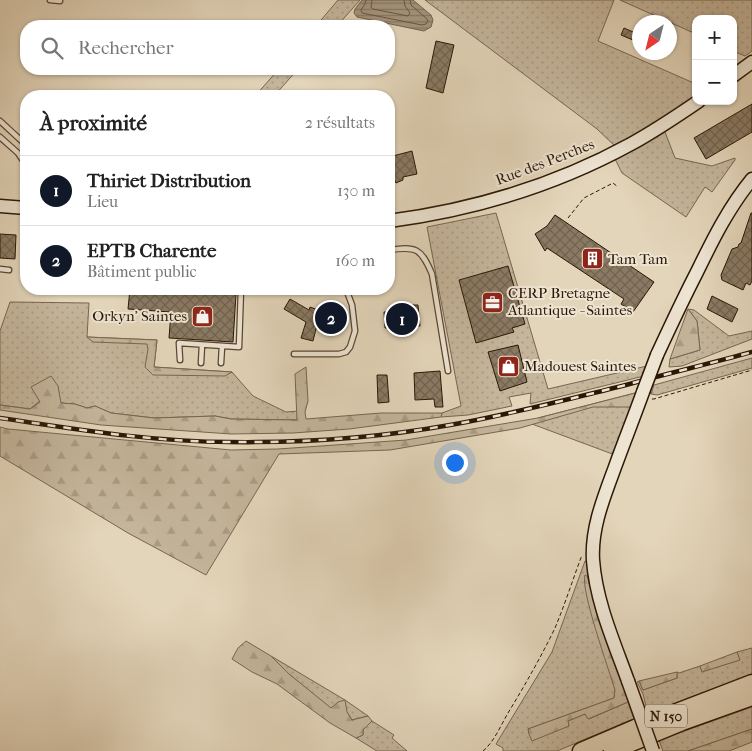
<!DOCTYPE html>
<html lang="fr">
<meta charset="utf-8">
<style>
:root{--surface:#fff;--page:#f2f2f2;--text:#222;--muted:#767676;--line:#e0e0e0;--accent:#111827}
body{margin:0;font-family:"IM FELL French Canon",serif;background:var(--page);color:var(--text)}
.controls{position:absolute;right:15px;top:15px;display:grid;overflow:hidden;border-radius:10px;box-shadow:0 1px 4px #0004}
.controls button{width:45px;height:45px;display:grid;place-items:center;padding:0;border:0;border-bottom:1px solid var(--line);background:var(--surface);color:var(--text);font:25px sans-serif}
.compass{position:absolute;left:632px;top:15px;width:45px;height:45px;border-radius:50%;background:var(--surface);box-shadow:0 1px 4px #0004;rotate:215deg}
.you{position:absolute;left:454px;top:462px;width:18px;height:18px;margin:-12px;border:4px solid #fff;border-radius:50%;background:#1a73e8;box-shadow:0 0 0 8px #1a73e833}
.badge{display:grid;place-items:center;width:32px;height:32px;border-radius:50%;background:var(--accent);color:#fff;font-size:16px;font-weight:700}
.pin{position:absolute;translate:-50% -50%;border:2px solid #fff;box-shadow:0 1px 5px #0006}
.list{margin:0;padding:0;list-style:none}
h2{display:flex;justify-content:space-between;align-items:center;height:65px;margin:0;padding:0 20px;font-size:21px}
h2 small{font-size:16px;font-weight:400;color:var(--muted)}
.list li{display:grid;grid-template-columns:32px 1fr auto;gap:15px;align-items:center;box-sizing:border-box;height:70px;padding:0 20px;border-top:1px solid var(--line)}
.list b{display:block;font-size:19px;white-space:nowrap}
.list p{margin:0;font-size:16px;white-space:nowrap;color:var(--muted)}
.list em{font-size:16px;font-style:normal;color:var(--muted)}
.icon{flex:none;width:28px;height:28px;fill:none;stroke:currentColor;stroke-width:2;stroke-linecap:round;stroke-linejoin:round}
.map{position:relative;flex:none;width:752px;height:751px;overflow:hidden}
.search{position:absolute;background:var(--surface);box-shadow:0 1px 4px #0004;left:20px;top:20px;width:375px;height:55px;display:flex;align-items:center;gap:12px;box-sizing:border-box;padding:0 18px;border-radius:20px;color:var(--muted);font-size:19px}
.panel{position:absolute;background:var(--surface);box-shadow:0 1px 4px #0004;left:20px;top:90px;width:375px;height:205px;border-radius:20px}
.map>svg:first-child{display:block}
.grass{fill:url(#grass-dots);stroke:#776650}
.forest{fill:url(#forest-firs);stroke:#776650}
.water{fill:url(#water-rules);stroke:#73624d}
.lines{fill:none;stroke-linecap:round;stroke-linejoin:round}
.shore{stroke:#675642;stroke-width:1}
.building{fill:url(#building-cross-hatch);stroke:#2a1706}
.lane-casing{stroke:#584633;stroke-width:7}
.secondary-casing{stroke:#2a1706;stroke-width:15}
.highway-casing{stroke:#2a1706;stroke-width:19}
.path{stroke:#2a1706;stroke-width:1;stroke-dasharray:4 2.5;stroke-linecap:butt}
.lane{stroke:#ede4d2;stroke-width:4.5}
.secondary{stroke:#ede4d2;stroke-width:12}
.highway{stroke:#e3d5ba;stroke-width:16}
.rail-casing{stroke:#2a1706;stroke-width:4.5}
.rail{stroke:#ede4d2;stroke-width:2.5;stroke-dasharray:8;stroke-linecap:butt}
.secondary-bridge-casing{stroke:#2a1706;stroke-width:15;stroke-linecap:butt}
.secondary-bridge{stroke:#ede4d2;stroke-width:12}
.labels{text-anchor:middle;dominant-baseline:central;stroke-width:4;stroke-linejoin:round;paint-order:stroke}
.shield{fill:#ede4d2;stroke:#645443;stroke-width:1}
.shield-label{font-size:14px;font-weight:bold;fill:#2a1706}
.street-label{font-size:15px;fill:#2a1706;stroke:#ede4d2}
.poi-label{font-size:15px;fill:#2a1706;stroke:#ede4d2;text-anchor:start}
</style>
<div class="map">
<svg width="752" height="751" viewBox="0 0 752 751">
<defs>
<pattern id="grass-dots" width="8" height="8" patternUnits="userSpaceOnUse" patternTransform="scale(1.25)"><rect width="8" height="8" fill="#c4b59b"/><path d="M2 2h.1M6 6h.1" fill="none" stroke="#a99b84" stroke-width="1.8" stroke-linecap="round"/></pattern>
<pattern id="forest-firs" width="22" height="20" patternUnits="userSpaceOnUse" patternTransform="scale(1.25)"><rect width="22" height="20" fill="#c4b59b"/><path d="M5 1l3.5 6h-7zM16 11l3.5 6h-7z" fill="#a99b84"/></pattern>
<pattern id="water-rules" width="6" height="5" patternUnits="userSpaceOnUse" patternTransform="scale(1.25)"><rect width="6" height="5" fill="#a4947d"/><path d="M0 2.5h6" fill="none" stroke="#867864"/></pattern>
<pattern id="building-cross-hatch" width="8" height="8" patternUnits="userSpaceOnUse" patternTransform="scale(1.25)"><rect width="8" height="8" fill="#8a7a64"/><path d="M0 0l8 8M0 8l8-8" fill="none" stroke="#716350"/></pattern>
</defs>
<rect width="100%" height="100%" fill="#e3d5ba"/>
<filter id="stains"><feTurbulence type="fractalNoise" baseFrequency=".004" numOctaves="4"/><feColorMatrix values="0 0 0 0 .2 0 0 0 0 .09 0 0 0 0 .02 0 0 0 .5 -.17"/></filter>
<radialGradient id="worn" r=".72"><stop offset=".6" stop-color="#630" stop-opacity="0"/><stop offset="1" stop-color="#630" stop-opacity=".3"/></radialGradient>
<path class="grass" d="M 338,0 L 360,0 L 337,26 L 316,26 Z
M 425,0 L 614,0 L 598,41 L 696,84 L 696,95 L 678,109 L 616,147 L 597,129 Z
M 620,0 L 752,0 L 752,51 L 745,56 L 733,51 L 733,19 L 696,19 L 696,34 Z
M 279,69 L 298,69 L 274,96 L 255,96 Z
M 665,132 L 675,158 L 712,166 L 735,158 L 735,160 L 712,192 L 705,187 L 686,217 L 622,173 L 615,159 Z
M 496,213 L 548,389 L 647,366 L 644,376 L 530,404 L 531,393 L 509,397 L 512,406 L 468,415 L 441,417 L 442,413 L 461,406 L 427,227 Z
M 10,302 L 89,303 L 87,337 L 157,340 L 154,367 L 232,372 L 253,396 L 286,412 L 298,411 L 298,420 L 231,419 L 215,416 L 154,418 L 111,413 L 95,406 L 87,408 L 75,404 L 60,403 L 58,386 L 30,409 L 0,405 L 0,331 Z
M 688,309 L 694,310 L 729,336 L 752,331 L 752,339 L 682,366 L 669,367 L 670,359 L 700,350 L 697,321 Z
M 752,358 L 752,368 L 657,395 L 651,394 L 654,385 Z
M 639,392 L 615,455 L 532,424 L 538,418 Z
M 585,561 L 587,561 L 588,564 L 590,586 L 587,576 L 615,690 L 614,698 L 528,729 L 569,726 L 568,721 L 585,714 L 589,719 L 628,702 L 634,719 L 557,751 L 503,751 L 503,748 L 496,744 L 552,652 Z
M 752,648 L 752,675 L 691,697 L 648,714 L 643,694 L 637,682 L 639,681 L 643,690 L 677,678 L 677,672 L 679,673 L 700,666 L 702,671 L 739,660 L 737,652 Z
M 271,656 L 345,700 L 368,716 L 352,720 L 347,712 L 331,709 L 289,674 Z
M 752,707 L 752,729 L 688,751 L 663,751 L 659,740 Z
M 372,721 L 394,735 L 392,738 L 407,751 L 377,751 L 356,738 L 363,735 L 363,730 Z"/>
<path class="forest" d="M 688,309 L 697,321 L 700,350 L 670,359 Z
M 87,337 L 157,340 L 154,367 L 232,372 L 225,376 L 153,375 L 145,367 L 148,349 L 147,344 L 93,342 Z
M 306,367 L 308,401 L 305,412 L 306,419 L 381,413 L 442,413 L 441,417 L 349,429 L 293,433 L 231,434 L 101,425 L 0,410 L 0,405 L 30,409 L 40,402 L 31,387 L 51,376 L 58,386 L 61,403 L 75,404 L 87,408 L 95,406 L 111,413 L 154,418 L 215,416 L 231,419 L 297,420 L 295,374 Z
M 639,392 L 634,407 L 593,407 L 520,428 L 390,450 L 279,454 L 206,575 L 128,533 L 0,456 L 0,427 L 8,429 L 231,450 L 278,449 L 406,440 L 538,418 Z
M 585,575 L 587,576 L 601,625 L 623,685 L 628,702 L 588,719 L 585,714 L 568,721 L 569,726 L 532,741 L 529,734 L 528,729 L 614,698 L 615,690 C 609,670 580,589 585,575 Z
M 246,641 L 271,656 L 289,674 L 331,708 L 338,702 L 345,700 L 347,712 L 352,720 L 368,716 L 372,721 L 363,730 L 363,735 L 356,738 L 330,723 L 277,684 L 252,672 L 232,659 L 238,648 Z
M 737,652 L 740,660 L 702,672 L 700,666 Z
M 677,672 L 677,678 L 643,690 L 639,681 Z
M 752,729 L 752,742 L 729,751 L 688,751 Z"/>
<path class="water" d="M 362,0 L 413,0 L 431,15 L 433,20 L 431,27 L 424,31 L 357,17 L 354,13 L 355,9 Z"/>
<g class="lines">
<path class="shore" d="M 366,0 L 365,4 L 361,10 L 362,13 L 422,25 L 426,24 L 428,21 L 427,19 L 411,5 L 410,0
M 372,0 L 371,7 L 373,9 L 408,16 L 410,13 L 405,6 L 404,0"/>
</g>
<path class="building" d="M 624,28 L 640,35 L 640,43 L 621,35 Z
M 436,41 L 454,45 L 443,93 L 426,88 Z
M 752,104 L 752,132 L 706,159 L 694,138 Z
M 412,151 L 417,174 L 403,177 L 403,180 L 396,183 L 394,178 L 390,179 L 389,175 L 389,157 Z
M 751,213 L 752,213 L 752,281 L 750,285 L 746,283 L 743,290 L 722,280 L 721,275 L 732,249 L 738,247 L 739,244 L 741,243 Z
M 555,215 L 654,282 L 633,312 L 621,304 L 624,299 L 547,248 L 545,251 L 535,234 L 547,226 Z
M 0,234 L 16,235 L 15,259 L 0,258 Z
M 508,266 L 525,324 L 512,328 L 514,332 L 476,343 L 459,280 Z
M 130,289 L 163,289 L 163,290 L 196,292 L 196,289 L 212,289 L 212,293 L 236,294 L 233,342 L 169,338 L 171,312 L 128,309 Z
M 712,296 L 738,309 L 732,322 L 707,309 Z
M 290,299 L 309,310 L 310,307 L 321,311 L 320,313 L 346,313 L 346,325 L 317,325 L 313,341 L 301,338 L 306,322 L 284,309 Z
M 406,305 L 418,305 L 420,326 L 385,328 L 384,312 L 406,311 Z
M 518,345 L 527,382 L 500,391 L 488,352 Z
M 440,371 L 443,407 L 435,407 L 434,399 L 415,400 L 414,373 Z
M 377,375 L 387,375 L 389,402 L 378,403 Z"/>
<g class="lines">
<defs>
<path id="lane" d="M 50,0 L 60,1
M 0,121 L 26,145
M 0,137 L 18,153 L 26,165
M 24,207 L 26,184
M 389,250 C 416,246 421,248 432,274 L 448,371
M 0,269 L 9,270
M 328,289 L 331,291 L 347,291
M 294,354 L 339,354 L 346,352 L 350,347 L 355,331 L 352,305 L 346,289
M 180,360 L 179,343 L 239,347 L 241,289
M 201,363 L 202,345
M 221,363 L 222,346"/>
<path id="secondary" d="M 733,76 L 752,62
M 0,206 L 26,208
M 389,221 C 473,210 556,185 631,144 C 655,131 677,116 699,101
M 657,355 C 670,327 683,299 697,272 C 713,239 729,207 752,179
M 628,681 C 614,642 596,602 593,560 C 591,528 604,497 615,467 C 624,442 634,417 643,392"/>
<path id="highway" d="M 581,751 L 635,728 L 752,683
M 612,751 L 682,722 L 752,697"/>
</defs>
<use href="#lane" class="lane-casing"/>
<use href="#secondary" class="secondary-casing"/>
<use href="#highway" class="highway-casing"/>
<path class="path" d="M 568,218 L 584,198 L 613,183 L 618,187
M 652,399 L 654,399 L 752,370
M 483,751 C 494,742 501,725 508,713 C 525,685 541,657 555,628 C 565,604 573,579 582,555"/>
<use href="#lane" class="lane"/>
<use href="#secondary" class="secondary"/>
<use href="#highway" class="highway"/>
<defs>
<path id="rail" d="M 0,418 C 76,429 152,442 229,442 C 302,443 377,438 450,425 C 508,415 565,400 622,386 C 665,374 709,364 752,352"/>
</defs>
<use href="#rail" class="rail-casing"/>
<use href="#rail" class="rail"/>
<defs>
<path id="secondary-bridge" d="M 643,392 L 657,355
M 628,681 L 653,751"/>
</defs>
<use href="#secondary-bridge" class="secondary-bridge-casing"/>
<use href="#secondary-bridge" class="secondary-bridge"/>
</g>
<defs>
<symbol id="building-square" viewBox="-11 -11 22 22"><rect x="-9" y="-9" width="18" height="18" rx="4" fill="#8f2418" stroke="#ede4d2"/><path d="M-4-6H4V6H1V3H-1V6H-4ZM-2.5-4.3h1.7v1.8h-1.7ZM.8-4.3h1.7v1.8H.8ZM-2.5-1h1.7V.8h-1.7ZM.8-1h1.7V.8H.8Z" fill="#fff"/></symbol>
<symbol id="office-square" viewBox="-11 -11 22 22"><rect x="-9" y="-9" width="18" height="18" rx="4" fill="#8f2418" stroke="#ede4d2"/><path d="M-6-3h4V-5.5h4V-3h4V5H-6ZM-1-4.5V-3h2v-1.5ZM-6 0V1H6V0Z" fill="#fff"/></symbol>
<symbol id="shop-square" viewBox="-11 -11 22 22"><rect x="-9" y="-9" width="18" height="18" rx="4" fill="#8f2418" stroke="#ede4d2"/><path d="M-5-2.5h2.3a2.7 3.5 0 0 1 5.4 0H5L5.5 6h-11ZM-1.5-2.5h3a1.5 2.3 0 0 0-3 0Z" fill="#fff"/></symbol>
</defs>
<g fill-rule="evenodd">
<use href="#building-square" x="580" y="246" width="25" height="25"/>
<use href="#office-square" x="480" y="290" width="25" height="25"/>
<use href="#shop-square" x="190" y="304" width="25" height="25"/>
<use href="#shop-square" x="496" y="354" width="25" height="25"/>
</g>
<g class="labels">
<rect class="shield" x="645" y="704.5" width="42" height="23" rx="4"/>
<g class="shield-label">
<text x="666" y="716">N 150</text>
</g>
<g class="street-label">
<text transform="translate(545 162) rotate(-21)">Rue des Perches</text>
</g>
<g class="poi-label">
<text x="608" y="259">Tam Tam</text>
<text x="508" y="293">CERP Bretagne<tspan x="508" dy="17">Atlantique - Saintes</tspan></text>
<text x="187" y="316" text-anchor="end">Orkyn' Saintes</text>
<text x="524" y="366">Madouest Saintes</text>
</g>
</g>
<rect width="100%" height="100%" filter="url(#stains)"/>
<rect width="100%" height="100%" fill="url(#worn)"/>
</svg>
<div class="controls">
<button>+</button>
<button>−</button>
</div>
<svg class="compass" viewBox="-18 -18 36 36"><path d="M0-13l5 13h-10z" fill="#e53935"/><path d="M0 13l5-13h-10z" fill="#767676"/></svg>
<div class="you"></div>
<div class="pin badge" style="left:402px;top:319px">1</div>
<div class="pin badge" style="left:331px;top:318px">2</div>
<div class="search"><svg class="icon" aria-label="search" viewBox="0 0 24 24"><circle cx="10" cy="10" r="6"/><path d="M15 15l6 6"/></svg>Rechercher</div>
<section class="panel">
<h2>À proximité<small>2 résultats</small></h2>
<ul class="list">
<li><span class="badge">1</span><div><b>Thiriet Distribution</b><p>Lieu</p></div><em>130 m</em></li>
<li><span class="badge">2</span><div><b>EPTB Charente</b><p>Bâtiment public</p></div><em>160 m</em></li>
</ul>
</section>
</div>
